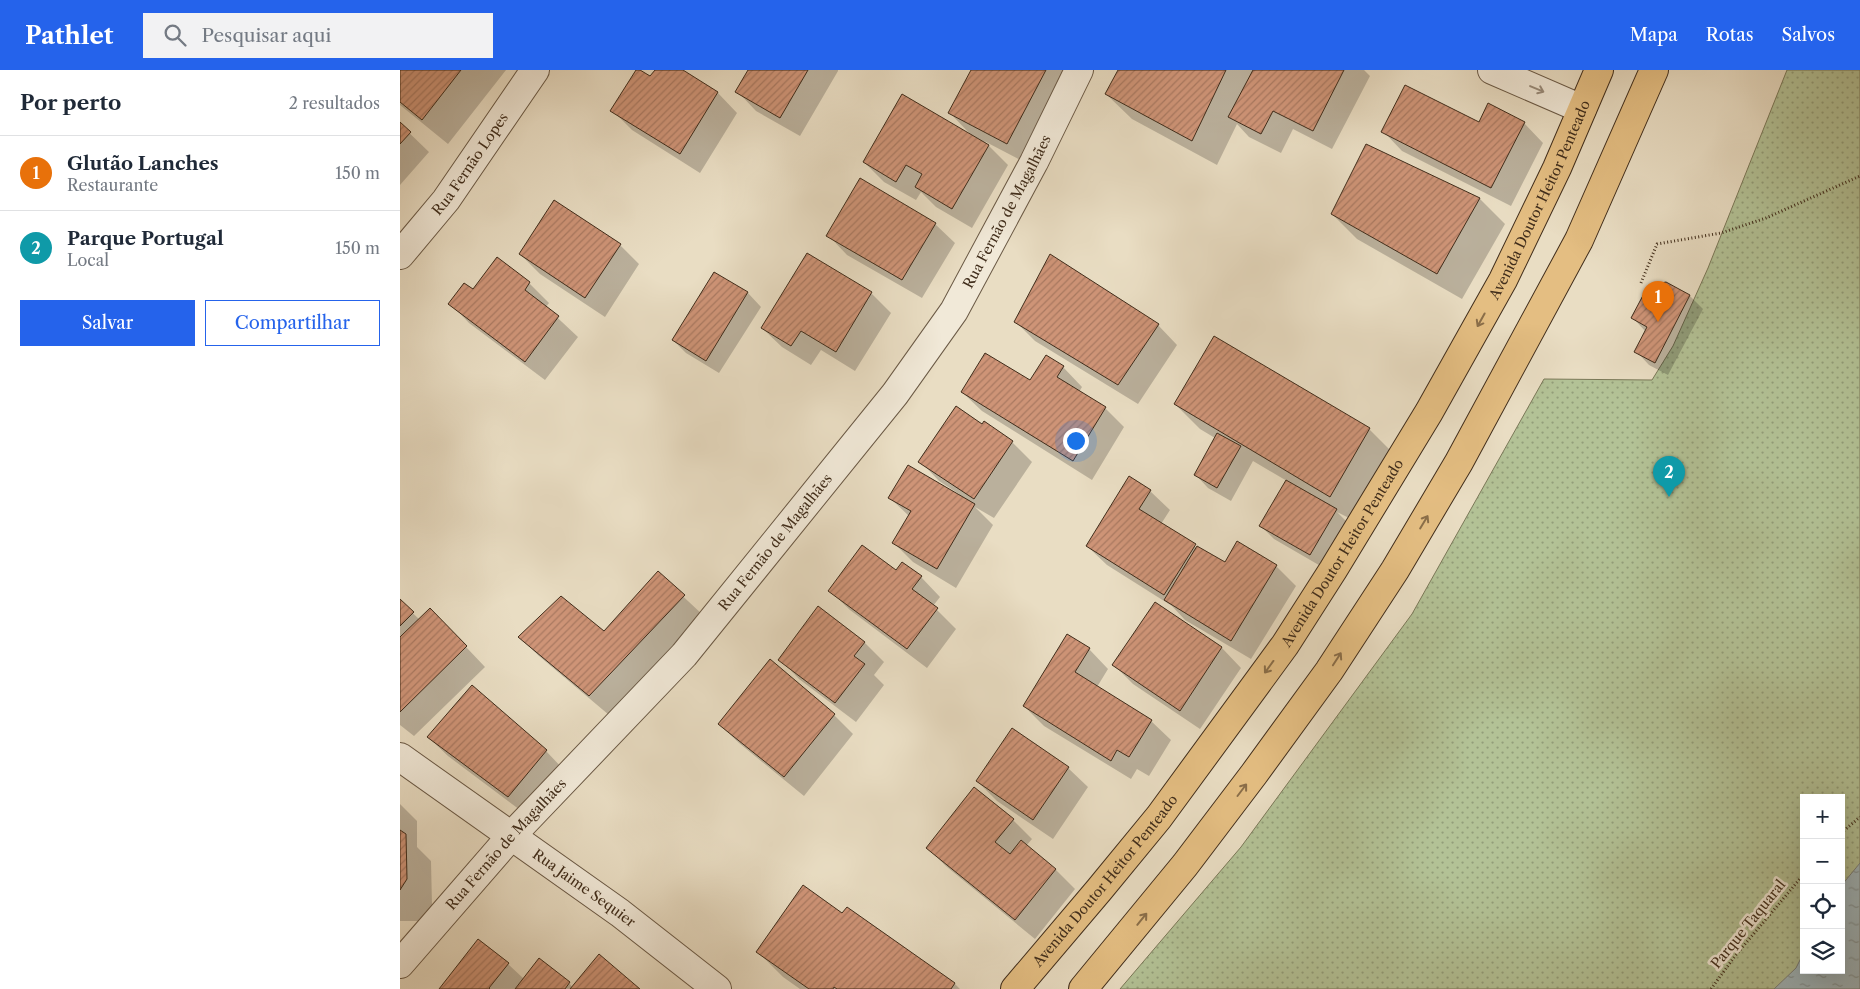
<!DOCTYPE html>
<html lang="pt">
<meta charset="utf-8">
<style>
:root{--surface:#fff;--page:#f2f2f3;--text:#1f2937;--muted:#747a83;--line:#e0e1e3;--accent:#2563eb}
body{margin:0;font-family:"Libre Caslon Text",serif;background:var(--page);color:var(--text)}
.controls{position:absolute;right:15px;bottom:15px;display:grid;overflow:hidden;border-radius:0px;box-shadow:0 5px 20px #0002}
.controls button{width:45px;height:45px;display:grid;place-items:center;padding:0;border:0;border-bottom:1px solid var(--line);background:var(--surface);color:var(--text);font:25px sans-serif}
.you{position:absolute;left:675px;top:370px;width:18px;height:18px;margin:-12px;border:4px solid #fff;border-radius:50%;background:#1a73e8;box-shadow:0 0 0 8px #1a73e833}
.badge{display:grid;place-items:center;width:32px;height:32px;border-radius:50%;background:var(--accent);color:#fff;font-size:16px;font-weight:700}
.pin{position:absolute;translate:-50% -41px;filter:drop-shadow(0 1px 2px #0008)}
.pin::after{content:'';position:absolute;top:26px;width:18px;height:15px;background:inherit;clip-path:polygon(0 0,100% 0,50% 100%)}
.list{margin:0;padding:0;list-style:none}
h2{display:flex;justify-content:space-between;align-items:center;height:65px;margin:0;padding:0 20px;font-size:21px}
h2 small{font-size:16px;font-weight:400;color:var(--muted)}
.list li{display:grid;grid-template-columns:32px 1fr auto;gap:15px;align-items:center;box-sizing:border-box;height:75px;padding:0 20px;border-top:1px solid var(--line)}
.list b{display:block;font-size:19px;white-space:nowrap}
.list p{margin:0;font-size:16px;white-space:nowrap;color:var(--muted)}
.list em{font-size:16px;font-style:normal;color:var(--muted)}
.actions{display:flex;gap:10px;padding:15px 20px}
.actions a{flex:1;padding:11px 0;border:1px solid var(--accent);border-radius:0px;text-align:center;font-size:18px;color:var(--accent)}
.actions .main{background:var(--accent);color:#fff}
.icon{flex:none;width:28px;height:28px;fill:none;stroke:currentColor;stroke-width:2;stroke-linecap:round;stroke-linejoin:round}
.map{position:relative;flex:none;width:1460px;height:919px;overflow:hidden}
header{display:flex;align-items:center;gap:30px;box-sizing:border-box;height:70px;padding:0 25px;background:var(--accent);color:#fff}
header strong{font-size:24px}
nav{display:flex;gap:28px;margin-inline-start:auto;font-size:18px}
.search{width:350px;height:45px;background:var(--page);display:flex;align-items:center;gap:12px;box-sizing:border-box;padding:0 18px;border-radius:0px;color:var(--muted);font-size:19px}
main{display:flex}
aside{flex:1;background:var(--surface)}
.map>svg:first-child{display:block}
.park{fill:url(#park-dots);stroke:#7a7858;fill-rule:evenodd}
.water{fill:url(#water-ripples);stroke:#79807e}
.shadow{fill:#0003}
.building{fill:url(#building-hatch);stroke:#402d1b}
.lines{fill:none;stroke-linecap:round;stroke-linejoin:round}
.minor-casing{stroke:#6a5945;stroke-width:30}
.major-casing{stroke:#402d1b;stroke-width:30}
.path{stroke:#402d1b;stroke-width:3;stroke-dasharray:1 2.5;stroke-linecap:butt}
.minor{stroke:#f1e9d8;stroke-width:28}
.major{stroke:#e4be82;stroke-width:28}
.oneway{stroke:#988b7a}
.oneway2{stroke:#8a6e49}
.labels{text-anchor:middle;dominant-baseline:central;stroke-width:5;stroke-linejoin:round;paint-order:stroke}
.street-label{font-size:14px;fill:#402d1b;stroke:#f1e9d8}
</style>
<header>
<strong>Pathlet</strong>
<div class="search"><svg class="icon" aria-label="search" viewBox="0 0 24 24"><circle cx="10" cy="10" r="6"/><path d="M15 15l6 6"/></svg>Pesquisar aqui</div>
<nav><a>Mapa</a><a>Rotas</a><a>Salvos</a></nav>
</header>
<main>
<aside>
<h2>Por perto<small>2 resultados</small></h2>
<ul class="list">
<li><span class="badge" style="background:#e8710a">1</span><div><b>Glutão Lanches</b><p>Restaurante</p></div><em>150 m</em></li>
<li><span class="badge" style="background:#0f9aa8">2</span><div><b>Parque Portugal</b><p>Local</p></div><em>150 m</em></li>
</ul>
<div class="actions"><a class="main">Salvar</a><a>Compartilhar</a></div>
</aside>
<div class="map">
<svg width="1460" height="919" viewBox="0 0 1460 919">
<defs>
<pattern id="park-dots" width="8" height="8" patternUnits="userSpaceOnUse" patternTransform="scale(1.25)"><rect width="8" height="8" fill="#b3c296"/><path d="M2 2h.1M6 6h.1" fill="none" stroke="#939e7a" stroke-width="1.8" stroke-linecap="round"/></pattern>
<pattern id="water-ripples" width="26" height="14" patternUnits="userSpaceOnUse" patternTransform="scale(1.25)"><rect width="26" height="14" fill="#9fb8c0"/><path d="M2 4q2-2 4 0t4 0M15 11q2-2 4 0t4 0" fill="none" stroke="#83969b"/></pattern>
<pattern id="building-hatch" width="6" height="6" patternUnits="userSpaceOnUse" patternTransform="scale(1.25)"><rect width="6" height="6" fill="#ce9477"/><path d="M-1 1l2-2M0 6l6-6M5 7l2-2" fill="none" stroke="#a97961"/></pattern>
</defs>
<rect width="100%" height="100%" fill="#e9ddc3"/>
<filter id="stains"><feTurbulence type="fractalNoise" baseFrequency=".004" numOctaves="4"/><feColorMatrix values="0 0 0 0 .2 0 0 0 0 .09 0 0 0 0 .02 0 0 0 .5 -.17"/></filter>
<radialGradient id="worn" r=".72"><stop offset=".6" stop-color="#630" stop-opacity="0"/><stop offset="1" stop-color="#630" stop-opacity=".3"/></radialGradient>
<path class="park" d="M 1387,0 L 1460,0 L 1460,919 L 720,919 L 841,777 L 1012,544 L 1144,309 L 1252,310 L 1273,276 L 1308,198 ZM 1404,728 L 1441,728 L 1441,900 L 1404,900 Z"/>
<path class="water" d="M 1460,793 L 1460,919 L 1374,919 L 1396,898 L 1404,882 L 1404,900 L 1441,900 L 1441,816 Z"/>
<path class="shadow" d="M 0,0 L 106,0 L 48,74 L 0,35 Z
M 237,0 L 251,8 L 256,0 L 280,0 L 318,23 L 337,43 L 300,103 L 232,60 L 212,40 Z
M 349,0 L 438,0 L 438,1 L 400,66 L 356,41 L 337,21 Z
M 573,0 L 662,0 L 671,9 L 626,93 L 584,71 L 608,95 L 572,158 L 536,137 L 521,122 L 516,130 L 484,112 L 464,92 L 571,65 L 550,43 Z
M 720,0 L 964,0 L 970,6 L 932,79 L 893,59 L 881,83 L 849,67 L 837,54 L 817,95 L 732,49 L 706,24 Z
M 1124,53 L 1143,73 L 1111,136 L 1002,81 L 983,61 Z
M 0,54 L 29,82 L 0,115 Z
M 967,75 L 1080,129 L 1105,154 L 1062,229 L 957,169 L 932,144 Z
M 535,154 L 555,173 L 522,228 L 447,185 L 428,165 Z
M 220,175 L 239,194 L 205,247 L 140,204 L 120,184 Z
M 97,189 L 129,213 L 149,233 L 146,237 L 178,267 L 145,310 L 69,253 L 50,233 L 74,221 Z
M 315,203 L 348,223 L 361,237 L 319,303 L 286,283 L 273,270 Z
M 1266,214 L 1290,226 L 1303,239 L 1268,305 L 1249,295 L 1236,281 L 1246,262 L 1233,248 Z
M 471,223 L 491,243 L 455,301 L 421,280 L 411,295 L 382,277 L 362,258 Z
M 616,252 L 758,255 L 777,275 L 738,334 L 635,271 Z
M 814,268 L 969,359 L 995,385 L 955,451 L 937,442 L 949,454 L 924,498 L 874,469 L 861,456 L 887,411 L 853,391 L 831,431 L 808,418 L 795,404 L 815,368 L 800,359 L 775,334 Z
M 663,297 L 682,317 L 679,322 L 705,338 L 724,357 L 692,410 L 582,341 L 562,322 L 630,312 Z
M 582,356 L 612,372 L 632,392 L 594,448 L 575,437 L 593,455 L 556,518 L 513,492 L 494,473 L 509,446 L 490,428 L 558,426 L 559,424 L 539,411 L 520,391 Z
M 750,421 L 770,440 L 761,454 L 797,478 L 825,494 L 876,496 L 896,516 L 851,589 L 785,550 L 772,536 L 707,495 L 687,476 Z
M 496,502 L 521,507 L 540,527 L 533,536 L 556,559 L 527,598 L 450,540 L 430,521 Z
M 258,503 L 304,546 L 209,645 L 139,586 L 119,567 L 204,562 Z
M 0,531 L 20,550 L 49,559 L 85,597 L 14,666 L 0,655 Z
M 755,533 L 822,578 L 841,598 L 800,659 L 733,614 L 714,595 Z
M 419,538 L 465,573 L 484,592 L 474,605 L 484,615 L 456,652 L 399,609 L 380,589 Z
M 689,579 L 708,599 L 697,617 L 751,651 L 771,670 L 749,706 L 737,699 L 731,709 L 644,656 L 624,636 Z
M 434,645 L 453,664 L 404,726 L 339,673 L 319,654 Z
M 28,667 L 146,681 L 165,701 L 128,746 L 48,686 Z
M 668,698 L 688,717 L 653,769 L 597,731 L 577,711 Z
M 0,734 L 17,751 L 17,777 L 31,791 L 32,835 L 21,851 L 0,851 Z
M 613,750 L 632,769 L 626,776 L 656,800 L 675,819 L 635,869 L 547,797 L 527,778 Z
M 447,838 L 555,914 L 560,919 L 400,919 L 383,907 L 358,882 L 442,845 Z
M 108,894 L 124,909 L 169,913 L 173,918 L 238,919 L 40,919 Z"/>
<path class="building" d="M 0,0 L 61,0 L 22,50 L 0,32 Z
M 236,0 L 240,0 L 250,6 L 255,0 L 283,0 L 318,22 L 280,84 L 210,41 Z
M 348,0 L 408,0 L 380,48 L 335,22 Z
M 571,0 L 646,0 L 607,74 L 548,43 Z
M 718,0 L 826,0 L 792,71 L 705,24 Z
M 853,0 L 944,0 L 913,61 L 873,41 L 861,64 L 828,47 Z
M 1005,15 L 1079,52 L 1088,33 L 1125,52 L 1091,118 L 981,62 Z
M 502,24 L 589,75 L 552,139 L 515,117 L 522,104 L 506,95 L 496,112 L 463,92 Z
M 0,52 L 11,62 L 0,74 Z
M 966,74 L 1080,128 L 1037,204 L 931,144 Z
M 460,108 L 536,153 L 502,210 L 426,166 Z
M 154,130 L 221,174 L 185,228 L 119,184 Z
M 407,183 L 472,222 L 436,282 L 401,261 L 391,276 L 361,258 Z
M 650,184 L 759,254 L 718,315 L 614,252 Z
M 97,187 L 130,212 L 125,220 L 159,246 L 125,292 L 48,234 L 64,213 L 73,219 Z
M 314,202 L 348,222 L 306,291 L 272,270 Z
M 1266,212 L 1290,225 L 1255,293 L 1234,282 L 1247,257 L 1231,248 L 1248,216 Z
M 814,266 L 970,358 L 930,427 L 774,334 Z
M 585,283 L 630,310 L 646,285 L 664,296 L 657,307 L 706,337 L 673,391 L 561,322 Z
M 556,336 L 582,354 L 584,351 L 613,371 L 574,429 L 518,392 Z
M 817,363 L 841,376 L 817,418 L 794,405 Z
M 508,395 L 575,434 L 537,499 L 492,473 L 511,441 L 488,428 Z
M 729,406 L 751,420 L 739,439 L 796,474 L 764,525 L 686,476 Z
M 886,410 L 937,439 L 910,485 L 859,456 Z
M 837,471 L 877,495 L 831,571 L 764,530 L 797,476 L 825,492 Z
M 462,475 L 496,500 L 502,492 L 522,506 L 512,519 L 538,538 L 507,579 L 428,521 Z
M 258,501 L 285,525 L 189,626 L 118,567 L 161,526 L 204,561 Z
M 0,529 L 14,542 L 0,556 Z
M 755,532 L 822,577 L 780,641 L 712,595 Z
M 418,536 L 465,572 L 454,586 L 465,594 L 435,633 L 378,590 Z
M 30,538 L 67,576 L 0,642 L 0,567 Z
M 667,564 L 690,578 L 675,602 L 752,650 L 729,687 L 717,680 L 711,691 L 623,636 Z
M 370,589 L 435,644 L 384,707 L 318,654 Z
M 72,615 L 147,680 L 108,727 L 27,667 Z
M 612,658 L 669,697 L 633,750 L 576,711 Z
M 574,717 L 614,749 L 595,772 L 610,784 L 621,770 L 656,799 L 615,850 L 526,778 Z
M 0,760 L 6,764 L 7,809 L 0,820 Z
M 403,815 L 442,843 L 447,837 L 555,913 L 551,919 L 437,919 L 434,917 L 433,919 L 409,919 L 356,882 Z
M 78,869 L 109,893 L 89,918 L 90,919 L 39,919 Z
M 199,884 L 240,919 L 170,919 Z
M 139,888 L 170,912 L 165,919 L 115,919 Z"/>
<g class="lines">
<defs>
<g id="minor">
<path d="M 1092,0 L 1182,39"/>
<path id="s1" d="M 0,185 L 46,130 L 135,0"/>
<path id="s2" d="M 0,687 L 220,843 L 317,919"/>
<path id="s3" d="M 0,894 L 112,765 L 284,585 L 495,324 L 554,241 L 634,92 L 679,0"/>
</g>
<g id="major">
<path id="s4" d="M 615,919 L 699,820 L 759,747 L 885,575 L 933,500 L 1029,342 L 1103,210 L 1157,98 L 1199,0"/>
<path d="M 683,919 L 785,795 L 854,704 L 929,601 L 995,500 L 1059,392 L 1179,170 L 1254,0"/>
</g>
</defs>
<use href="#minor" class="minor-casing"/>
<use href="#major" class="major-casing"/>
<path class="path" d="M 1241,213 L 1257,174 L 1321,163 L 1366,148 L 1460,106
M 1441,763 L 1460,747
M 1311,919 L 1335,886 L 1404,804"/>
<use href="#minor" class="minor"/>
<use href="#major" class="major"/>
</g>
<defs><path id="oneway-shaft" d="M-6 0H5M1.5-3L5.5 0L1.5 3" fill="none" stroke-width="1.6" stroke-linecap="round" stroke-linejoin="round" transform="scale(1.25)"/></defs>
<use class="oneway" href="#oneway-shaft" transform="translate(1137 19) rotate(23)"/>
<g class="oneway2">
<use href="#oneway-shaft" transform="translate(1081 250) rotate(119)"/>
<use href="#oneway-shaft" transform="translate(1024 452) rotate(-59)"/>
<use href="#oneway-shaft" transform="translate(937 589) rotate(-57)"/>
<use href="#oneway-shaft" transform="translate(869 597) rotate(126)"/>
<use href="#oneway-shaft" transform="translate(842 720) rotate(-53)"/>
<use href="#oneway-shaft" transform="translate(742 849) rotate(-51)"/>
</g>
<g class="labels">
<g class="street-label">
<text stroke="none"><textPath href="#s1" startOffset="115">Rua Fernão Lopes</textPath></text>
<text stroke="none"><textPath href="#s4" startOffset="951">Avenida Doutor Heitor Penteado</textPath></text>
<text stroke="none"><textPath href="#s3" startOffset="970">Rua Fernão de Magalhães</textPath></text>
<text stroke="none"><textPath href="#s3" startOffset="565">Rua Fernão de Magalhães</textPath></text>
<text stroke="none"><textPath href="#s4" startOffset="546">Avenida Doutor Heitor Penteado</textPath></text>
<text stroke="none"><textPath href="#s3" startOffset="160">Rua Fernão de Magalhães</textPath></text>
<text stroke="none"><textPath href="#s4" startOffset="141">Avenida Doutor Heitor Penteado</textPath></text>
<text stroke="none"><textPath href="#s2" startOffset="226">Rua Jaime Sequier</textPath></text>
<text transform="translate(1348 854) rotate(-51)">Parque Taquaral</text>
</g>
</g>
<rect width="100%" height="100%" filter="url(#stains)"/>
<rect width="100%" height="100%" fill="url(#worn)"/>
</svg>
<div class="controls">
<button>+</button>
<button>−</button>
<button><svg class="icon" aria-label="locate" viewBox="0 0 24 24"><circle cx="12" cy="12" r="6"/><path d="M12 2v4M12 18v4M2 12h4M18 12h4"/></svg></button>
<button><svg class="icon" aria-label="layers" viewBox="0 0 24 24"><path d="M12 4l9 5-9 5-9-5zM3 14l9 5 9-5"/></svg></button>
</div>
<div class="you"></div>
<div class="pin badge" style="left:1258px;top:252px;background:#e8710a">1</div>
<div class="pin badge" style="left:1269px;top:427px;background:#0f9aa8">2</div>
</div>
</main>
